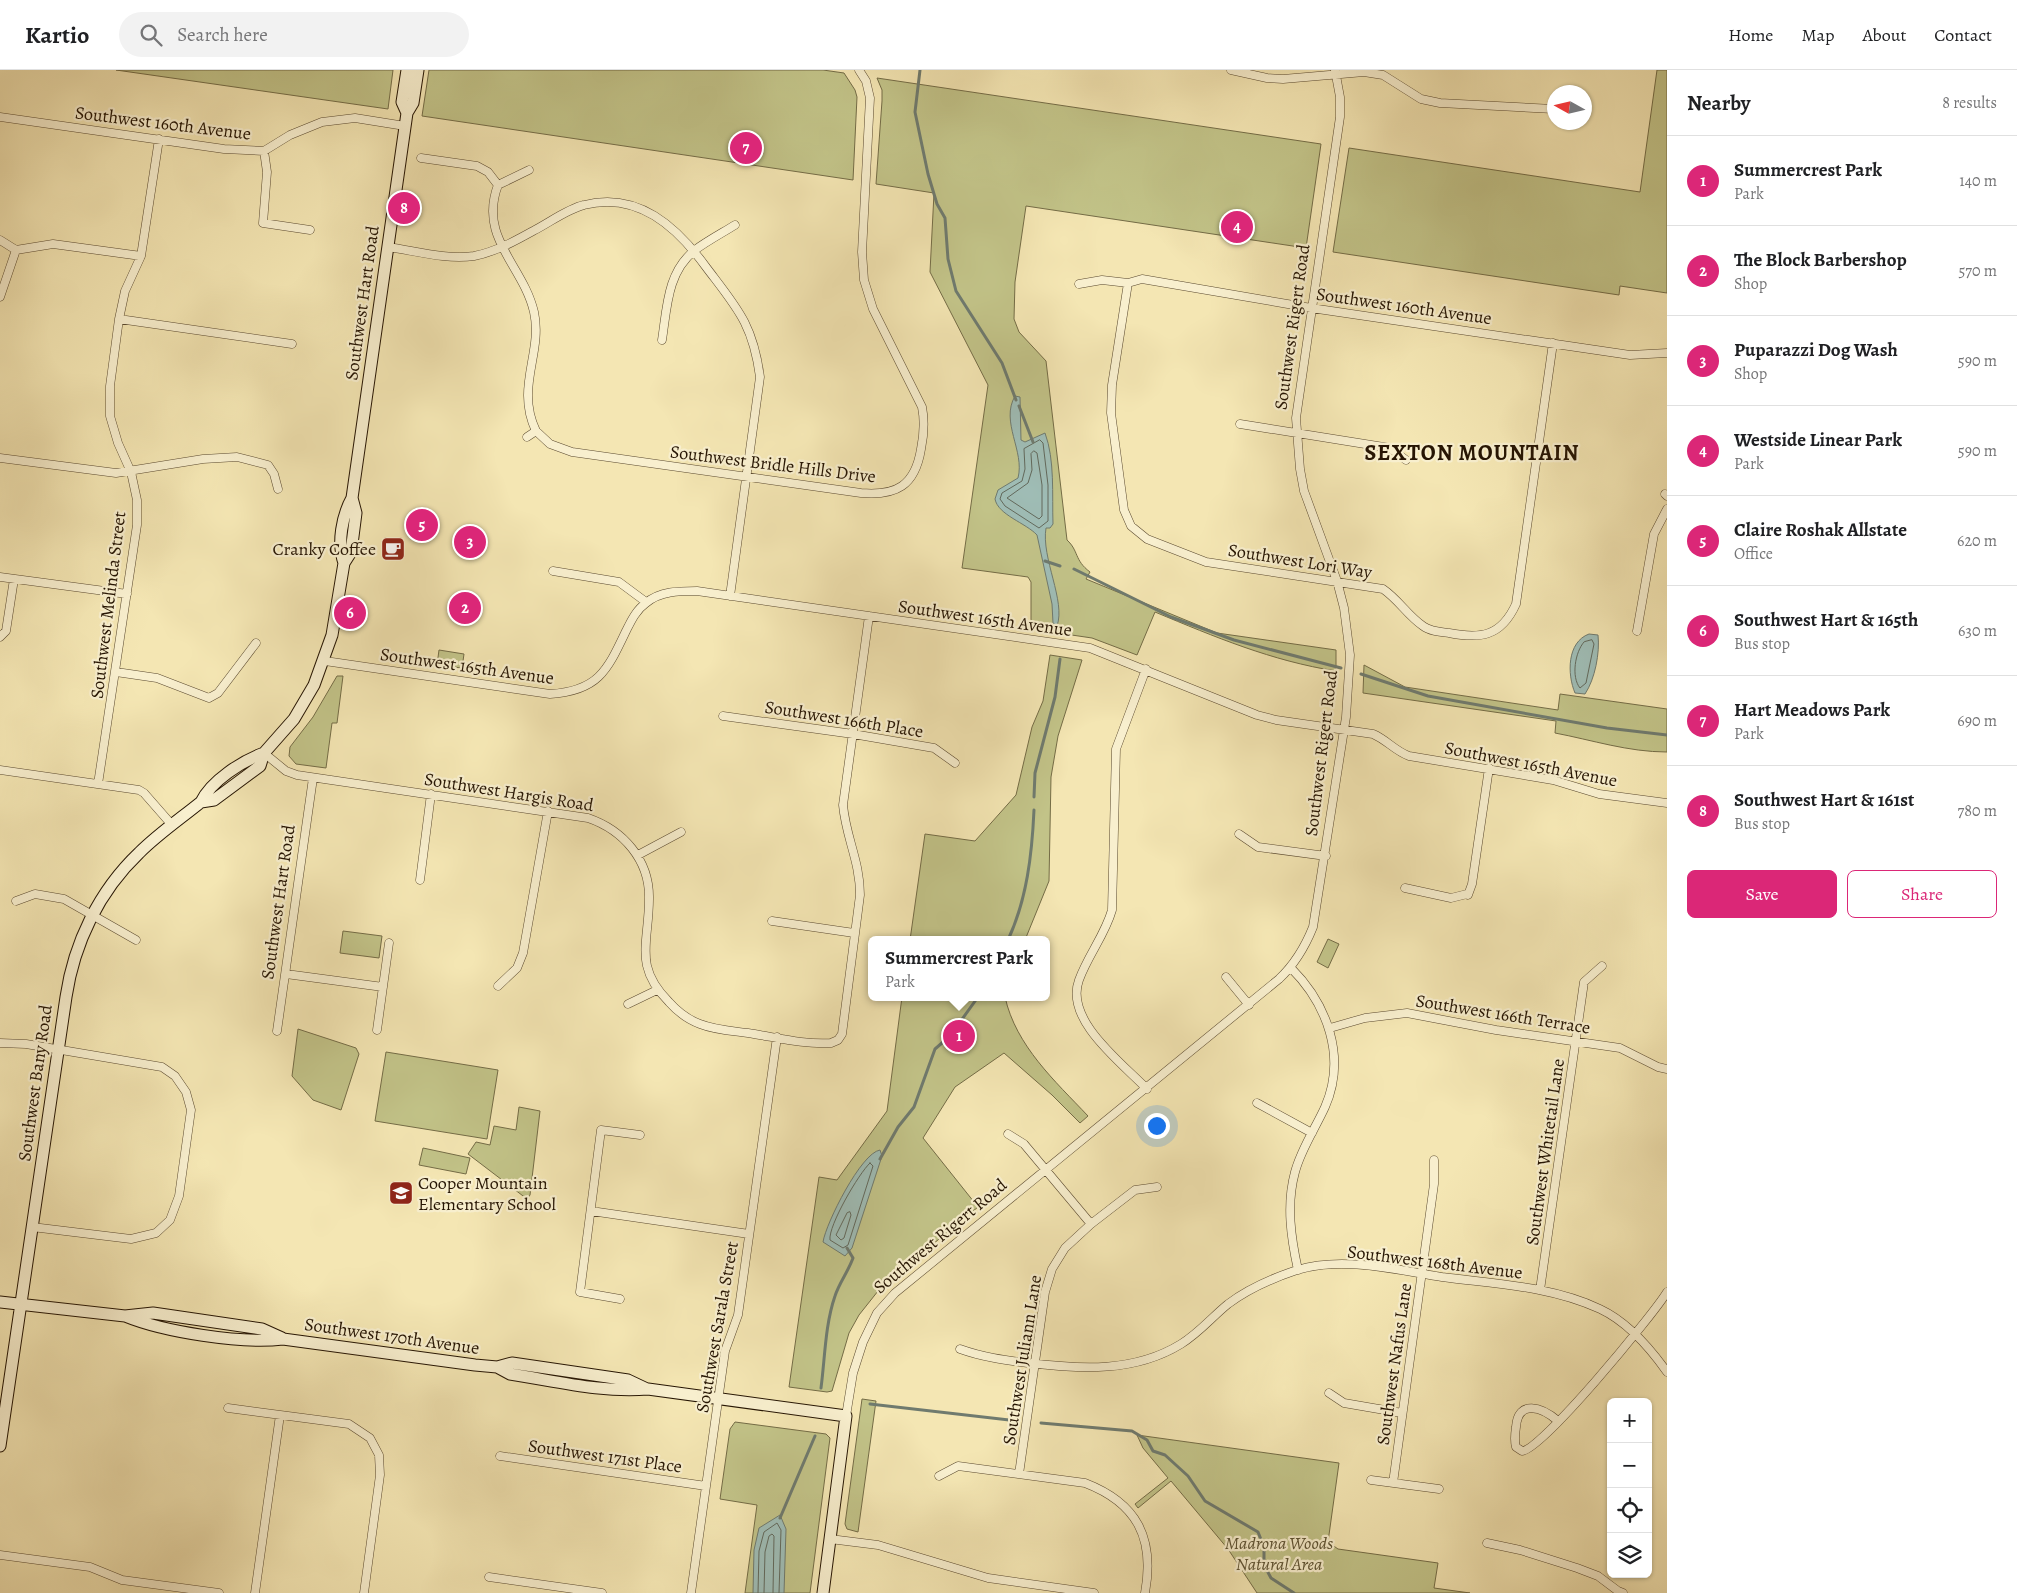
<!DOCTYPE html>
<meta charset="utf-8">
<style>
:root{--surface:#fff;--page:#f2f2f2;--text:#202124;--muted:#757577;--line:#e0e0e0;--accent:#db2777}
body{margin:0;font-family:Alegreya,serif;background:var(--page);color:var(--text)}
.controls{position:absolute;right:15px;bottom:15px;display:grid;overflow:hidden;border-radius:8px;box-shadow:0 1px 4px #0004}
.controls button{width:45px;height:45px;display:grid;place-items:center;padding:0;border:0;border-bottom:1px solid var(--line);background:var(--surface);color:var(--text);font:25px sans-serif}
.compass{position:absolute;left:1547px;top:15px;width:45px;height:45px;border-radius:50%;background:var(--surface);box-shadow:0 1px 4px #0004;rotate:278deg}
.you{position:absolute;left:1156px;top:1055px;width:18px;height:18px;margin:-12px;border:4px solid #fff;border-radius:50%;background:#1a73e8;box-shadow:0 0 0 8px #1a73e833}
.badge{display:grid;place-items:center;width:32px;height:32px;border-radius:50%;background:var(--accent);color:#fff;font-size:16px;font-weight:700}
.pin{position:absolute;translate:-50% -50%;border:2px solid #fff;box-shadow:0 1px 5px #0006}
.popup{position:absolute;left:868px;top:866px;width:182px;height:65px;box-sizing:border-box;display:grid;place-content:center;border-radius:8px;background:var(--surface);filter:drop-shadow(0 1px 4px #0005);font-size:16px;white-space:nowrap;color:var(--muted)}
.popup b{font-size:19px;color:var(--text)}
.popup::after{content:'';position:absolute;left:50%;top:100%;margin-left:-10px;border:10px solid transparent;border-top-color:var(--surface)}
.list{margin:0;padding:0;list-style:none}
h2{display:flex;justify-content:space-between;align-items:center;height:65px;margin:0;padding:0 20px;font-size:21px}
h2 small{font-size:16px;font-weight:400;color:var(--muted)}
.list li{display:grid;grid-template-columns:32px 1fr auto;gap:15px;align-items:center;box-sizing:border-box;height:90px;padding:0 20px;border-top:1px solid var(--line)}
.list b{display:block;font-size:19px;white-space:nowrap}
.list p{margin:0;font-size:16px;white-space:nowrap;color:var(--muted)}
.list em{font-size:16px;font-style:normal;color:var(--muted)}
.actions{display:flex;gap:10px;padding:15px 20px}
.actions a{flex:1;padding:11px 0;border:1px solid var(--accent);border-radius:8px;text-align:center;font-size:18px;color:var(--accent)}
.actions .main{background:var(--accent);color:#fff}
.icon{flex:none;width:28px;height:28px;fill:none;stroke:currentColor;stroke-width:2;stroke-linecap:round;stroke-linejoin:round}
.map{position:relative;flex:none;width:1667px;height:1523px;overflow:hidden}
header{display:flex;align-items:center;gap:30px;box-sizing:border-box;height:70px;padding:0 25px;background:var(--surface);border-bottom:1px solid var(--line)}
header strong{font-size:24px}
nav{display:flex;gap:28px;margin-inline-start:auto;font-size:18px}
.search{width:350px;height:45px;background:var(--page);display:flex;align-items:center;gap:12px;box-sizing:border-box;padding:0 18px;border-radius:28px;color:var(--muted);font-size:19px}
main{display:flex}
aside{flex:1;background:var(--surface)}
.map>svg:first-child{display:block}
.green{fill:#c2c388;stroke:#746c46}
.water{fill:#9fbdb6;stroke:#6f7a6e}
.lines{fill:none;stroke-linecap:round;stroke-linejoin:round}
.shore{stroke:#62695c;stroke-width:1}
.stream{stroke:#6f7a6e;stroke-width:3}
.street-casing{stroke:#5a492f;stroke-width:9}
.secondary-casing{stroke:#261503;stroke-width:13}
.street{stroke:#f8efce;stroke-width:8}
.secondary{stroke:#f8efce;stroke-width:11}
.labels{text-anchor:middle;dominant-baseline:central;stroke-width:4.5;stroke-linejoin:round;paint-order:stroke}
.street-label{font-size:18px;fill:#261503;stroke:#f8efce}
.poi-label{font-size:18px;fill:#261503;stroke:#f8efce;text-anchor:end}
.park-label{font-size:18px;font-style:italic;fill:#5d5232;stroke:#f8efce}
.district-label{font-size:22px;font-weight:bold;letter-spacing:1px;fill:#261503;stroke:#f8efce}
</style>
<header>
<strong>Kartio</strong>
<div class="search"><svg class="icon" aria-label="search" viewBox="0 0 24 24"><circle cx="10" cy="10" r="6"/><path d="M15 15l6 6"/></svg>Search here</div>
<nav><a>Home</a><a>Map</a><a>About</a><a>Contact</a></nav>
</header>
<main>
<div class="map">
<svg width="1667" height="1523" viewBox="0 0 1667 1523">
<rect width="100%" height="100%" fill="#f4e6b3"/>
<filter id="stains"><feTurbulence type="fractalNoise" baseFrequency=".004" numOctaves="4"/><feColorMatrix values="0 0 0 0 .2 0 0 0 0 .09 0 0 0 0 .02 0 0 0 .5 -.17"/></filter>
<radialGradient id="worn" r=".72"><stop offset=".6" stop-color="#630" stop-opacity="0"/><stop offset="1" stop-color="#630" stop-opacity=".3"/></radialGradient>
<path class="green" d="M 116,0 L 393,0 L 388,39 Z
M 429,0 L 823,0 L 844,3 L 855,20 L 857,27 L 853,110 L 422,46 Z
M 1657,0 L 1667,0 L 1667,223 L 1620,216 L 1619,225 L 1333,182 L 1349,78 L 1640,122 Z
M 877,8 L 1321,74 L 1306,178 L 1026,136 L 1015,212 L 1014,249 L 1019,262 L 1046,291 L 1067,470 C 1079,481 1074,490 1090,502 L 1086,509 L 1217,563 L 1336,580 L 1336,601 C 1272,591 1215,567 1155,542 L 1137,585 L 1092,568 L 1031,559 L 1031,512 L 1028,507 L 962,498 L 988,315 L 930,202 L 934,123 L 876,114 L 882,31 L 882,20 Z
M 439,580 L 464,584 L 462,598 L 437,595 Z
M 1050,585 L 1082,590 L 1058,666 L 1051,707 L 1049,811 L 1025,870 L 910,870 L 925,764 L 975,771 L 1016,725 L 1032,657 L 1043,631 Z
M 1364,595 L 1405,617 L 1558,640 L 1560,624 L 1667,639 L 1667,682 C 1628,682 1592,670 1555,663 L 1556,651 L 1363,623 Z
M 337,606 L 343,606 L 337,653 L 332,653 L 326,698 L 296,694 L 289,686 L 290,677 L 313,647 Z
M 343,861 L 382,866 L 379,888 L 340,883 Z
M 1328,869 L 1339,874 L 1328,898 L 1317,892 Z
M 902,927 L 1005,927 C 1016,976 1055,1011 1088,1046 L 1080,1053 L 1052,1025 L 1004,983 L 955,1017 L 923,1068 L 978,1137 L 882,1216 L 859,1245 L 849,1263 L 832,1321 L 827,1322 L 789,1317 L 819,1107 L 837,1110 L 887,1041 Z
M 298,959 L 356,978 L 359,984 L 341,1040 L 313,1030 L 292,1006 Z
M 386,982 L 498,1000 L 487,1069 L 375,1051 Z
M 519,1037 L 540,1041 L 530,1125 L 527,1129 L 468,1084 L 476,1072 L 490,1075 L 494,1056 L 516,1060 Z
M 423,1078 L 470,1088 L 466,1104 L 419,1095 Z
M 862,1329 L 876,1331 L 858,1462 L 847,1459 L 845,1454 Z
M 735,1352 L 826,1364 L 830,1368 L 810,1523 L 745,1523 L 757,1435 L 720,1429 L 730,1359 Z
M 1137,1365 L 1339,1393 L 1328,1472 L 1338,1479 L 1438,1493 L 1434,1518 L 1470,1523 L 1257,1523 L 1228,1479 L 1171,1411 L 1138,1438 L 1135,1434 L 1168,1408 L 1143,1378 Z"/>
<path class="water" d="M 1015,326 L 1020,327 L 1021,370 L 1025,372 L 1045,363 C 1055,390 1052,425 1053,454 L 1050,458 L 1046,458 C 1041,488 1066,531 1057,556 L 1053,553 L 1052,534 L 1037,465 C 1026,453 998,445 995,429 L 998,420 L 1018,408 C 1025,381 1000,352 1015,326 Z
M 1589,564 L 1598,565 C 1600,583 1595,609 1585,624 L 1575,623 C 1567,604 1567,572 1589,564 Z
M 880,1080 L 882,1086 L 852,1178 L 845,1186 L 823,1172 C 826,1153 861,1083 880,1080 Z
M 780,1445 L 786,1459 L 784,1523 L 753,1523 L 754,1480 L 759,1458 Z"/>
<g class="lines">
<path class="shore" d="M 1040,370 L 1043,373 L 1048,415 L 1048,451 L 1039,458 L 1005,436 L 1000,429 L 1002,423 L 1022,411 L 1025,399 L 1024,379 Z
M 1034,381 L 1037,383 L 1042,415 L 1042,446 L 1039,449 L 1007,428 L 1028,413 L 1032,400 L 1031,384 Z
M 1592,570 L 1594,574 L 1586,613 L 1580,618 C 1571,607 1575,582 1584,572 Z
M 870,1093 L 873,1096 L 848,1175 L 843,1178 L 830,1170 C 828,1156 859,1103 870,1093 Z
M 850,1142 L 851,1145 L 844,1168 L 841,1170 L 836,1165 L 847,1143 Z
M 758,1523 L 759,1481 L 764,1462 L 777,1453 L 781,1460 L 779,1523
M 764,1523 L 765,1482 L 769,1466 L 772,1464 L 774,1466 L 773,1523"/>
<path class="stream" d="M 920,0 L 915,42 L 928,104 L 937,134 L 945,148 L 948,189 L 956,221 L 1002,293 L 1016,330
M 1019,336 L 1033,372
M 1045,491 L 1060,496
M 1074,499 L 1171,547 L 1234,570 L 1341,598
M 1361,604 L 1428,626 L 1607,658 L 1667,665
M 1034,727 L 1035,703 L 1055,627 L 1060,589
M 1008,870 C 1027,829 1032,784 1034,740
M 880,1089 L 898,1057 L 914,1037 L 935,979 L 950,966 L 978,927
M 821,1318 C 825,1288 825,1255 835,1226 C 839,1213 848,1202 853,1188 L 847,1178
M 870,1334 L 1018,1351
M 1041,1353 L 1132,1361 L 1147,1370 L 1153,1381 L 1165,1385 L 1188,1406 L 1205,1431 L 1258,1462 L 1264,1477 L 1264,1495 L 1271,1508 L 1294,1523
M 780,1448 L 815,1366"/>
<defs>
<path id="street" d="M 1231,0 L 1267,8 L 1283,9 L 1364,2 L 1383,5 L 1421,29 L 1440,33 L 1554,39
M 0,47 L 224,79 L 264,81 L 290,65 L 322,52 L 355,48 L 405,56
M 264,81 L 267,102 L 263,153 L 310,160
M 421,88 L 477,96 L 488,102 L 498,115 C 478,168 523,195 534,242 C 543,283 515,317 536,361 L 527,367
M 498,115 L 529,100
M 0,170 L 16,180
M 388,177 C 416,181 446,190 474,186 C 495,182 515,171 533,161 C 549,153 567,139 584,135 C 638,121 677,157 706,197 C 737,238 753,254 760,307 L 730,526
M 16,180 L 53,174 L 141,186
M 1128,213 L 1112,315 L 1111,343 L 1124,440 L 1131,456 L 1147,469 L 1206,492 L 1383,519 C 1399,530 1407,545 1423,556 C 1429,561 1440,562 1449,563 C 1480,569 1501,567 1516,534 L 1553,273
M 1079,214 L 1102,210 L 1128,213 L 1142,209 L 1311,238 L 1630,285 L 1667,283
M 0,227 L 16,180
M 119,249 L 292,274
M 662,270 C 667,238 667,202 695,180 C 707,171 722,163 735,155
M 1240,354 L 1390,378 L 1406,390
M 536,361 L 550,374 L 572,382 L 861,423 C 896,426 915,416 921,379 C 924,364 925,352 922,337 L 873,239 L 864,210 L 862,182 L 870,28 L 866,11 L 859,0
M 0,388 L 116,403 L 203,389 L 237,387 L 268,395 L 274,404 L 278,419
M 1665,424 L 1667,426
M 553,501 L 619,512 L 646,532
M 0,507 L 127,524
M 1637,561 L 1654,464 L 1667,439
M 0,567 L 6,561 L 14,509
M 325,591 L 550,624 C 598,621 607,601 626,561 C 631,551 636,540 646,533 C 660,521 679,521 697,521 L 1090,578 L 1257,645 L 1276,650 L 1373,664 C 1387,670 1395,681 1409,686 L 1553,710 L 1599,724 L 1667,733
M 1146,599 L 1116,679 L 1112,840 C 1105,865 1088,885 1079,910 C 1064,950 1122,993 1147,1019
M 116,602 L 157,608 L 209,628 L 218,623 L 256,573
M 723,646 L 853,664 L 934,678 L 955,693
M 264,683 L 286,701 L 297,705 L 588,748 C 623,760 650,790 649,829 C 649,873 633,896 669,932 C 677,941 689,950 700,954 C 715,960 733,961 748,963 C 775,967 804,975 831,973 L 838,970 L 842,964 L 860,825 C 860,791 846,768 843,735 L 869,546
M 0,700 L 139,720 L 144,723 L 172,755
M 98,714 L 137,455 L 137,430 L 131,402 L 118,373 L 110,346 L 110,316 L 119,249 L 125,221 L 141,186 L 159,69
M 1239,764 L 1258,777 L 1326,786
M 638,785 L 681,762
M 420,810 L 431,724
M 1405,818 L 1451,828 L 1467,824
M 1468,825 L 1472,814 L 1489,698
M 16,831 L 35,824 L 64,829 L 136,870
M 772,851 L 854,863
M 1291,898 C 1327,934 1347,987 1325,1037 C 1315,1059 1301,1079 1295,1102 C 1286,1135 1291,1168 1298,1200
M 286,904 L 383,917
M 1226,907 L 1249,935
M 498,916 L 517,898 L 523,883 L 548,741
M 628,934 L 657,920
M 1330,958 L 1365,948 L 1407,943 L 1496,960 L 1620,978 L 1658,997 L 1667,999
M 377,960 L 389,873
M 277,961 L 313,708
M 0,973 L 26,974 L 162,997 L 175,1006 L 186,1022 L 191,1040 L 179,1126 L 170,1150 L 156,1163 L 131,1169 L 32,1157
M 1257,1033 L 1312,1063
M 1008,1064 L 1024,1074 L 1091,1154
M 591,1141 L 749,1164
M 1540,1220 L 1584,912 L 1602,896
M 620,1229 L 580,1222 L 601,1060 L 640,1065
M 960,1279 C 982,1287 1004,1290 1028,1293 C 1080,1299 1134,1303 1181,1274 C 1199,1263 1212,1247 1228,1234 C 1248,1219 1273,1208 1297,1200 C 1343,1186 1397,1200 1442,1207 C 1495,1214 1551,1216 1600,1239 C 1628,1252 1650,1278 1667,1302
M 1329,1323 L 1344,1333 L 1402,1343
M 228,1338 L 349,1354 L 370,1368 L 379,1385 L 380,1405 L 364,1523
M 846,1346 L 853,1303 L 863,1272 L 877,1243 L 895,1223 L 1279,909 C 1295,894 1305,877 1313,857 L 1346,647 L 1350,585 L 1344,538 L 1337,511 L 1304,421 L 1300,399 L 1296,348 L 1340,47 L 1340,27 L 1335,0
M 1558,1351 C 1542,1337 1518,1329 1516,1357 C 1515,1364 1514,1370 1516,1377 L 1522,1381 C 1541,1381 1653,1245 1667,1222
M 500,1386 L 706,1416
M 1019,1404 L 1045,1222 L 1052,1199 L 1065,1178 L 1091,1154 L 1135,1120 L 1157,1117
M 939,1406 L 958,1396 L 1085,1413 C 1137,1433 1155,1468 1145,1523
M 1371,1410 L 1439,1419
M 1393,1413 L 1434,1114 L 1434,1090
M 830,1469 L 878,1475 L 988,1508 L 1094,1523
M 1487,1473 L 1520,1480 L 1577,1498 L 1598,1506 L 1618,1521 L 1623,1523
M 0,1485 L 90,1497 L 122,1510 L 219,1523
M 489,1507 L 602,1523
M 255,1523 L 280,1345
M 691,1523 L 725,1281 L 738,1245 L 777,967"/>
<path id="secondary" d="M 407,43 L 402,32 L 407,0
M 344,493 C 337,473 342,446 352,428 L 407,43 L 413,33 L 418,0
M 201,732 L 214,730 L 260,696 L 264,683 L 294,649 L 314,615 L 332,565 L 344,493 L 351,482 L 356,443 L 352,428
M 0,1232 L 125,1246 L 153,1243 L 262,1259 L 282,1268
M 125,1246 C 164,1262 241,1274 283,1269 L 475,1295 L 497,1297 L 512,1293 L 628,1310 L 647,1319
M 497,1297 L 510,1304 C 556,1311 602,1323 648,1319 L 846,1346 L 823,1523
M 0,1376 L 66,927 C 74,873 99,821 139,783 C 158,764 180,749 201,732 C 211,711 242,691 264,683"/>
</defs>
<use href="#street" class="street-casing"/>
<use href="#secondary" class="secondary-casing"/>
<use href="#street" class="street"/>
<use href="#secondary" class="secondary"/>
</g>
<defs>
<symbol id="cafe-square" viewBox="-11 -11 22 22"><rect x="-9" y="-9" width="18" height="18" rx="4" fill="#8f2418" stroke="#f8efce"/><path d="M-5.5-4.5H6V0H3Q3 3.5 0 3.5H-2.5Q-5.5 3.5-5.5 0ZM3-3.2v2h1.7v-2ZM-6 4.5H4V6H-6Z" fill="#fff"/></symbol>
<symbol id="school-square" viewBox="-11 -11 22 22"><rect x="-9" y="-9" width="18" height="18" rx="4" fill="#8f2418" stroke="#f8efce"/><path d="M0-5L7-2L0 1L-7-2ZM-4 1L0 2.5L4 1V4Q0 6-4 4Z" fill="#fff"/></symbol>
</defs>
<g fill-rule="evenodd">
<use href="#cafe-square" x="379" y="465" width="28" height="28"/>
<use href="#school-square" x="387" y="1109" width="28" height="28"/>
</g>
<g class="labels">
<g class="street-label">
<text transform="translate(163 53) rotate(7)">Southwest 160th Avenue</text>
<text transform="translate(362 233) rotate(-82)">Southwest Hart Road</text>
<text transform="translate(1404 236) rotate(8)">Southwest 160th Avenue</text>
<text transform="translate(1292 257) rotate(-82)">Southwest Rigert Road</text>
<text transform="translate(773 394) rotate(7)">Southwest Bridle Hills Drive</text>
<text transform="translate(1300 491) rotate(9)">Southwest Lori Way</text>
<text transform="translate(108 535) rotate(-83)">Southwest Melinda Street</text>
<text transform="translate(985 548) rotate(8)">Southwest 165th Avenue</text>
<text transform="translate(467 596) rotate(8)">Southwest 165th Avenue</text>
<text transform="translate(844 649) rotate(9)">Southwest 166th Place</text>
<text transform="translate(1321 683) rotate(-83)">Southwest Rigert Road</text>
<text transform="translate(1531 694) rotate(11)">Southwest 165th Avenue</text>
<text transform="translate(509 722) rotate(9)">Southwest Hargis Road</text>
<text transform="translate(278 832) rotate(-82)">Southwest Hart Road</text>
<text transform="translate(1503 944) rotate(9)">Southwest 166th Terrace</text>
<text transform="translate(35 1013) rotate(-82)">Southwest Bany Road</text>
<text transform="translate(1545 1082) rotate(-82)">Southwest Whitetail Lane</text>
<text transform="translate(940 1166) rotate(-40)">Southwest Rigert Road</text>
<text transform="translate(1435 1192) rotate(7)">Southwest 168th Avenue</text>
<text transform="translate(717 1257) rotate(-80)">Southwest Sarala Street</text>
<text transform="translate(392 1266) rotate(8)">Southwest 170th Avenue</text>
<text transform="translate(1022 1290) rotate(-81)">Southwest Juliann Lane</text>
<text transform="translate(1394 1294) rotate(-82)">Southwest Nafus Lane</text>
<text transform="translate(605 1386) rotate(8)">Southwest 171st Place</text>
</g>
<g class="poi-label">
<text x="376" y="479">Cranky Coffee</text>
<text x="418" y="1113" text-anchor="start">Cooper Mountain<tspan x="418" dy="21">Elementary School</tspan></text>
</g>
<g class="park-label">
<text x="1279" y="1473">Madrona Woods<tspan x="1279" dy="21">Natural Area</tspan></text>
</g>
<g class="district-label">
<text x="1472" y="383">SEXTON MOUNTAIN</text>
</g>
</g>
<rect width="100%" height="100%" filter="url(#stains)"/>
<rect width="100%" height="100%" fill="url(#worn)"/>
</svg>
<div class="controls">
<button>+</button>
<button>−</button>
<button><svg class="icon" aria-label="locate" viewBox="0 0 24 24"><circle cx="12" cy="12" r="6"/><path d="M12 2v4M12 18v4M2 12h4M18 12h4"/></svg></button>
<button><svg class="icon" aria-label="layers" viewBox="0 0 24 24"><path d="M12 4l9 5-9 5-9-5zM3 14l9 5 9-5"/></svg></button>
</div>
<svg class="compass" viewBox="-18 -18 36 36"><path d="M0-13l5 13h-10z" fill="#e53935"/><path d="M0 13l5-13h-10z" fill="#757577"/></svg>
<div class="you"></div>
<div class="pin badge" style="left:959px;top:966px">1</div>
<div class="popup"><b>Summercrest Park</b>Park</div>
<div class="pin badge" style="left:465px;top:538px">2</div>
<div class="pin badge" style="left:470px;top:472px">3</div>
<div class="pin badge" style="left:1237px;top:157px">4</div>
<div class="pin badge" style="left:422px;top:455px">5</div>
<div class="pin badge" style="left:350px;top:543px">6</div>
<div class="pin badge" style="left:746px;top:78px">7</div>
<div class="pin badge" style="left:404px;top:138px">8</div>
</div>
<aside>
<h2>Nearby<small>8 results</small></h2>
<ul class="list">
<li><span class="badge">1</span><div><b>Summercrest Park</b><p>Park</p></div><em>140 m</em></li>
<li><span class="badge">2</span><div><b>The Block Barbershop</b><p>Shop</p></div><em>570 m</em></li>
<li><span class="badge">3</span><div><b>Puparazzi Dog Wash</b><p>Shop</p></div><em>590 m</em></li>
<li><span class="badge">4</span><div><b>Westside Linear Park</b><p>Park</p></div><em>590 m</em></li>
<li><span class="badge">5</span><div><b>Claire Roshak Allstate</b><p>Office</p></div><em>620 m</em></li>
<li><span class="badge">6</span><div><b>Southwest Hart &amp; 165th</b><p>Bus stop</p></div><em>630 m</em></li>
<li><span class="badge">7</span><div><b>Hart Meadows Park</b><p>Park</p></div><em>690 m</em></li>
<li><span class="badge">8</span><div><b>Southwest Hart &amp; 161st</b><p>Bus stop</p></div><em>780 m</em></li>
</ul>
<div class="actions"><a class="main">Save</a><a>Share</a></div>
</aside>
</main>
